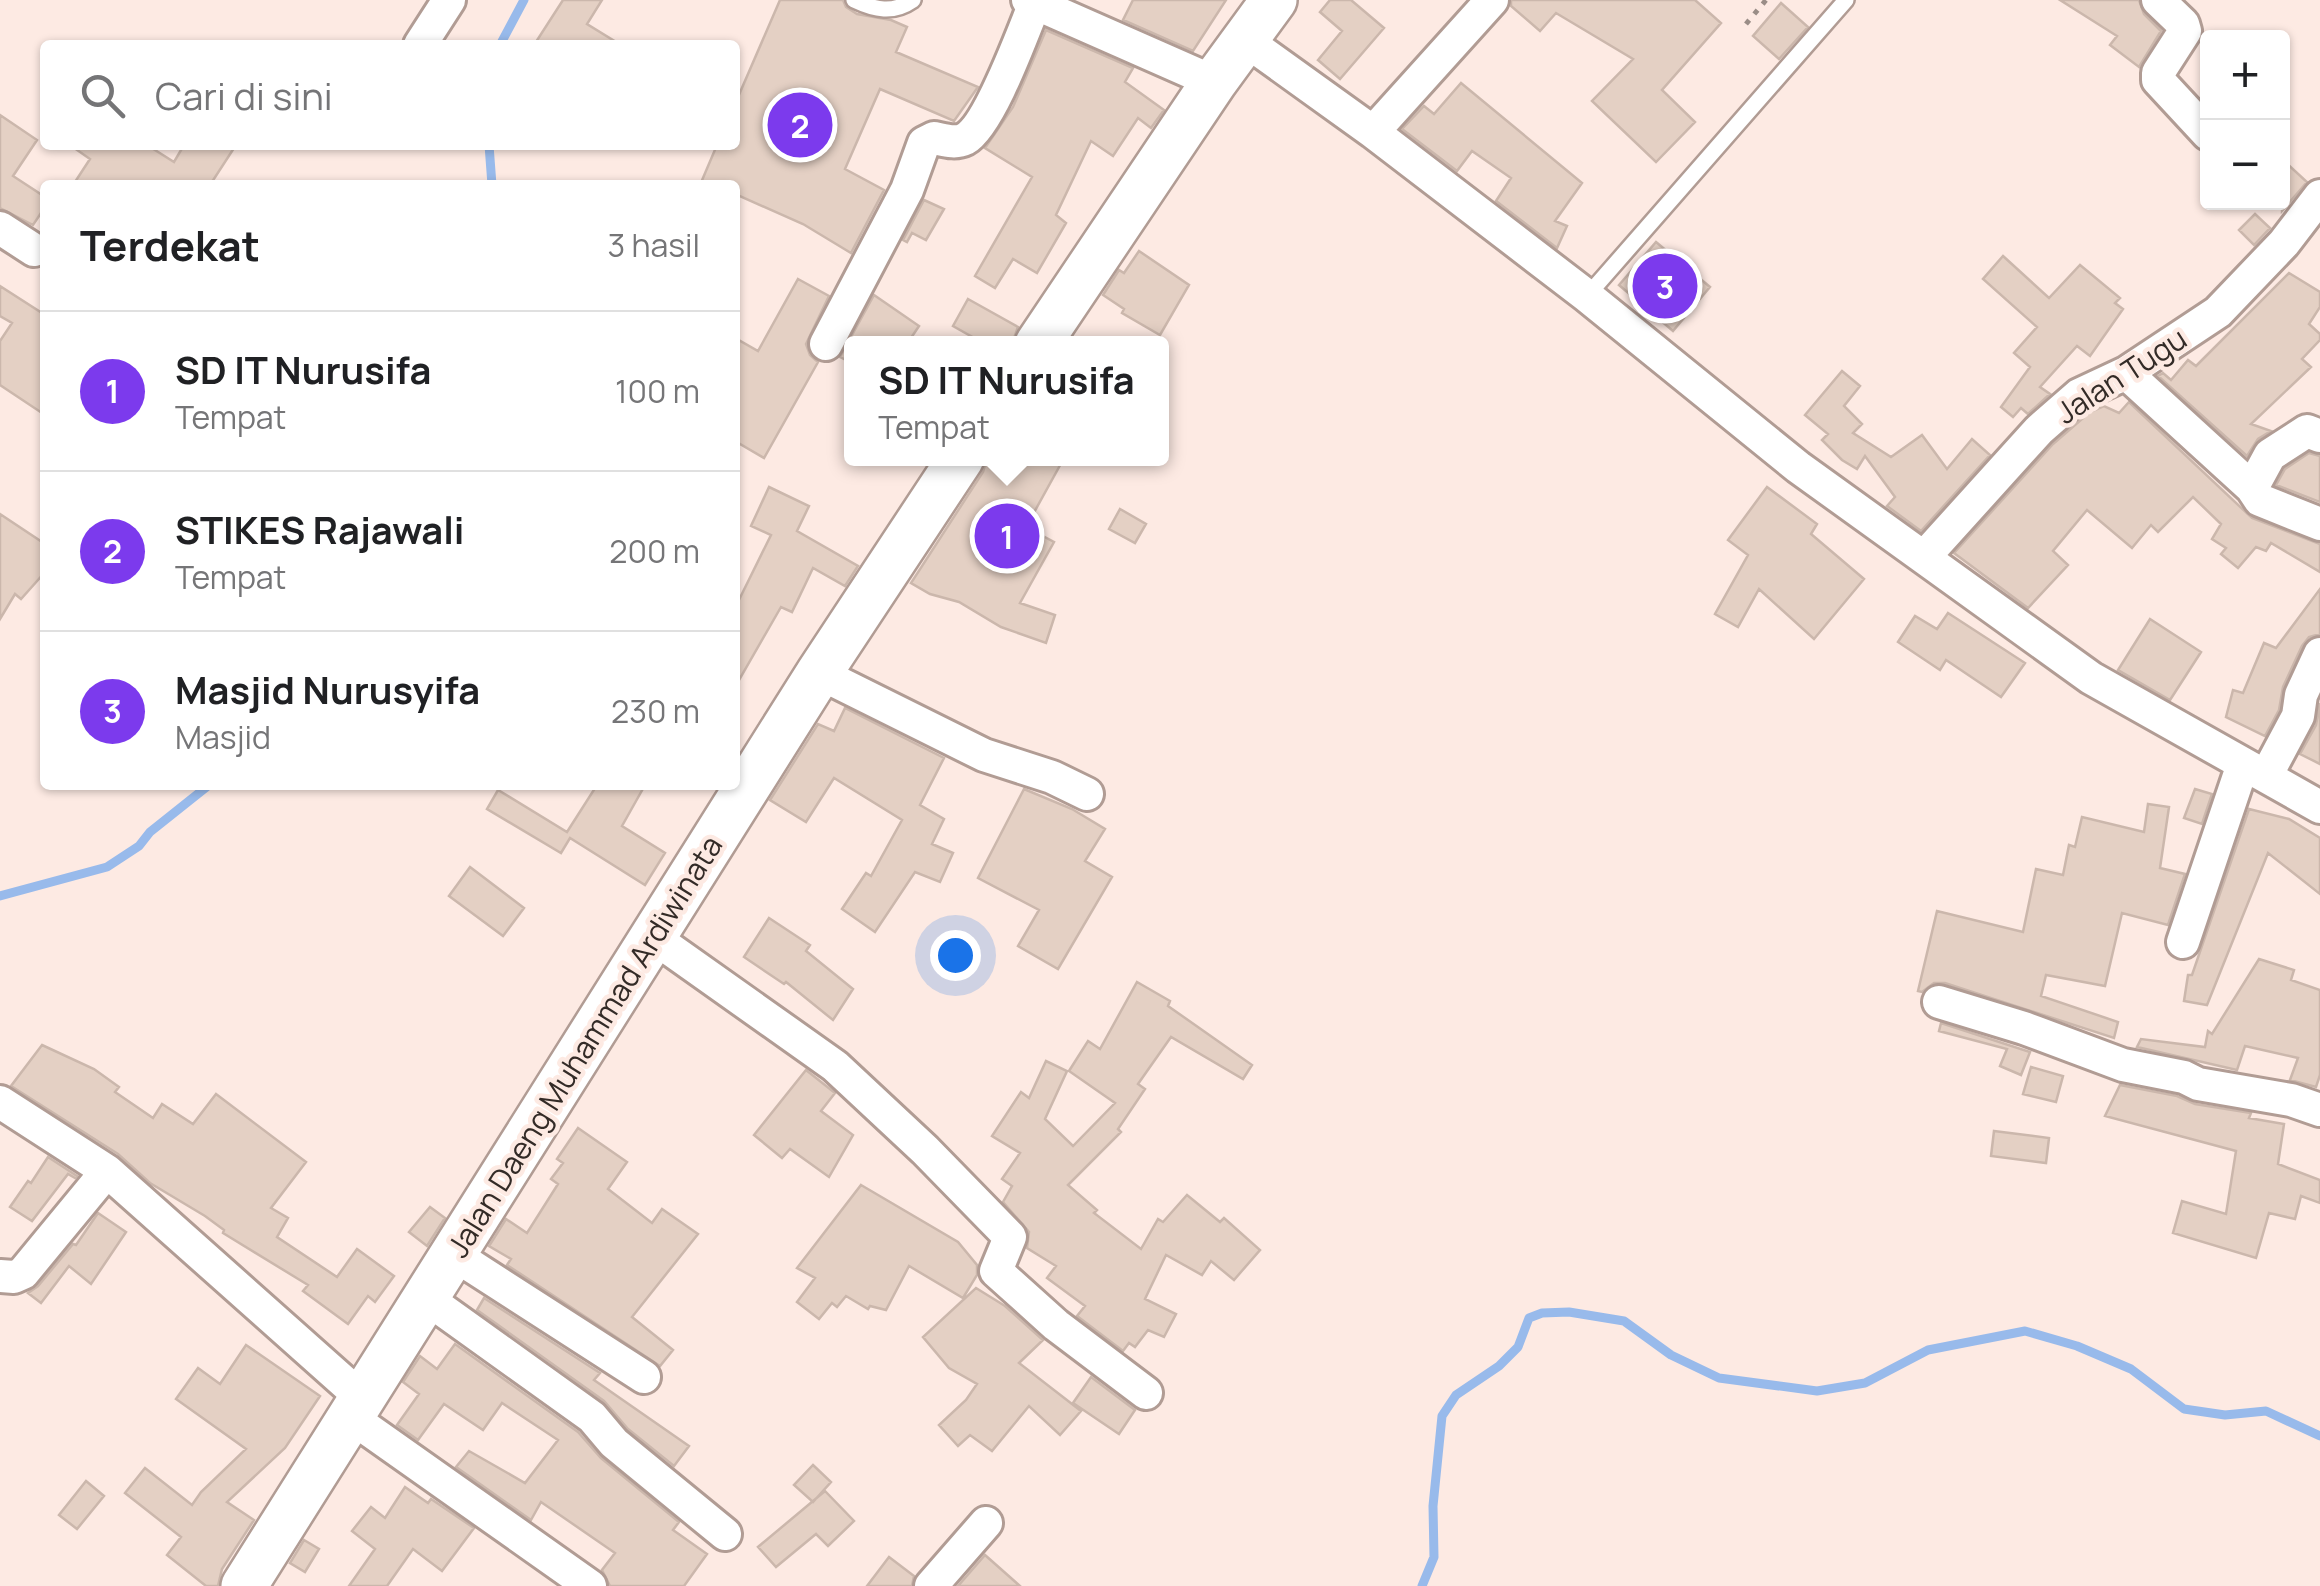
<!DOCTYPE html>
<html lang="id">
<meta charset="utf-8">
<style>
:root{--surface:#fff;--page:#f2f2f2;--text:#202124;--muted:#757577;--line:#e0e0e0;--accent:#7c3aed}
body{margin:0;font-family:Manrope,sans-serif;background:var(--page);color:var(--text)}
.controls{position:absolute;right:30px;top:30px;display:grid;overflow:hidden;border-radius:10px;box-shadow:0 2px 8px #0004}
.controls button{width:90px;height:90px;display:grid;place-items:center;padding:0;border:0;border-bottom:2px solid var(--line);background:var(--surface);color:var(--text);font:50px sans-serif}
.you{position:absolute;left:955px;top:955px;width:35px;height:35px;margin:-25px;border:8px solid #fff;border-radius:50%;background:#1a73e8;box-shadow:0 0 0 15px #1a73e833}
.badge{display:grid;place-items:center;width:65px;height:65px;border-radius:50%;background:var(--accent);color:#fff;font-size:32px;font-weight:700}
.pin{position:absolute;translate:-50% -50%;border:5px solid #fff;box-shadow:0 2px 10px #0006}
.popup{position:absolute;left:844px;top:336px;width:325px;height:130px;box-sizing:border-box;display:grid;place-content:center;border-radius:10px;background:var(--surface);filter:drop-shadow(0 2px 8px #0005);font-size:32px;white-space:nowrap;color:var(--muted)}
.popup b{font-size:38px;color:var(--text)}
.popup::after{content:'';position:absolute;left:50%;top:100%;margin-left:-20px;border:20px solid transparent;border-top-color:var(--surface)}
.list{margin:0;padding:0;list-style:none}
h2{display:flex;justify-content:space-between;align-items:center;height:130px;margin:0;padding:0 40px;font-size:42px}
h2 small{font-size:32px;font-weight:400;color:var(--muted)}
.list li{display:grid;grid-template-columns:65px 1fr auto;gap:30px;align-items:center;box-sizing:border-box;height:160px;padding:0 40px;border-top:2px solid var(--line)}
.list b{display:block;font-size:38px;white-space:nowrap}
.list p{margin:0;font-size:32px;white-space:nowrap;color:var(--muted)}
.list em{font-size:32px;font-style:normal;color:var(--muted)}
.icon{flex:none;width:55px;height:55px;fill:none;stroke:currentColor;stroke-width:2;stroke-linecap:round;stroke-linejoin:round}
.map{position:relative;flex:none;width:2320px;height:1586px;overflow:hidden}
.search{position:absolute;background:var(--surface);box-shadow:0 2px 8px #0004;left:40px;top:40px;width:700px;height:110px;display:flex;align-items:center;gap:25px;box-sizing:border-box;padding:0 35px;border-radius:10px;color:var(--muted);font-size:38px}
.panel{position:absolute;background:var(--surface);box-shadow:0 2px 8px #0004;left:40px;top:180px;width:700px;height:610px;border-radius:10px}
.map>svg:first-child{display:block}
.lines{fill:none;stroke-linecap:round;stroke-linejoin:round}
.stream{stroke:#98baeb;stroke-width:9}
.building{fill:#e4d0c4;stroke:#cbb7ac;stroke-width:2.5}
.lane-casing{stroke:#b19c94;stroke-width:20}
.street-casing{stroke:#b19c94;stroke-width:38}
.secondary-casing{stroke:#b19c94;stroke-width:50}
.path{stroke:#9a8d87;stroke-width:5;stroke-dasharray:5 8;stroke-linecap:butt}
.lane{stroke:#fff;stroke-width:15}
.street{stroke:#fff;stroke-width:32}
.secondary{stroke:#fff;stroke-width:45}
.labels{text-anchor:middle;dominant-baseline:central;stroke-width:9;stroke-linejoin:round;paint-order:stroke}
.street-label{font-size:30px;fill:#332b27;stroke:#fdeae3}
</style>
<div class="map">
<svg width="2320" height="1586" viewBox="0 0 2320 1586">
<rect width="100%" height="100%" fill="#fdeae3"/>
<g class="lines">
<path class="stream" d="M 500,45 L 524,0
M 489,145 L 492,185
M 0,896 L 107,867 L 139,846 L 150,832 L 209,785
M 1422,1586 L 1434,1557 L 1433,1506 L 1442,1416 L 1456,1395 L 1499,1366 L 1518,1347 L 1529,1318 L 1542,1313 L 1569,1312 L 1624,1321 L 1671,1355 L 1719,1378 L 1817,1391 L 1865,1383 L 1928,1350 L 2025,1331 L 2077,1346 L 2131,1369 L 2184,1409 L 2225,1415 L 2266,1411 L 2320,1436"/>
</g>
<path class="building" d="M 563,0 L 602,0 L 587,24 L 621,45 L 534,45 Z
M 780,0 L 843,0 L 846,7 L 857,14 L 891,20 L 907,27 L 896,52 L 978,87 L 954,121 L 880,89 L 845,169 L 884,190 L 851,253 L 803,224 L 735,194 L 735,185 L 700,185 L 717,145 L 735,145 L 735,104 Z
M 1133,0 L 1226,0 L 1193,51 L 1123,20 Z
M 1330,0 L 1351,0 L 1384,28 L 1340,79 L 1318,60 L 1342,31 L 1320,12 Z
M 1511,0 L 1695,0 L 1721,23 L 1662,90 L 1695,122 L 1656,162 L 1592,101 L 1633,59 L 1556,13 L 1540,31 L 1511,6 Z
M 2060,0 L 2139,0 L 2144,14 L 2161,31 L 2139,67 L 2110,45 L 2117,36 Z
M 1781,3 L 1808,27 L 1779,59 L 1753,36 Z
M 1046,30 L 1133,68 L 1125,82 L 1164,110 L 1151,128 L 1138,118 L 1113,156 L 1091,141 L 1056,215 L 1066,223 L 1037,273 L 1013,259 L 995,288 L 975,276 L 1032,177 L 985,148 L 1013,107 Z
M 1461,83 L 1582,183 L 1555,221 L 1567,226 L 1557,248 L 1496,201 L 1511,178 L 1472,151 L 1457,171 L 1402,129 L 1424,106 L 1434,114 Z
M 0,115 L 37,140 L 13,176 L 45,197 L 45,207 L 33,225 L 0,208 Z
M 70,145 L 147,145 L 174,162 L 184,145 L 236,145 L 210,185 L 73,185 L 90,159 Z
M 2282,159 L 2307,182 L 2282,211 Z
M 924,200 L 944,209 L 926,240 L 912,233 L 907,242 L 903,240 Z
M 2255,214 L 2270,228 L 2254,245 L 2239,230 Z
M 1656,242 L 1710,287 L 1673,331 L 1619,285 Z
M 1139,251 L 1189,285 L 1160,335 L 1122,313 L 1124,309 L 1103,295 L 1119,270 L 1124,273 Z
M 2003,256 L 2049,298 L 2080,265 L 2120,298 L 2115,303 L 2123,309 L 2090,356 L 2077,346 L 2040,387 L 2050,394 L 2028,414 L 2021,408 L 2013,417 L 2001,407 L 2030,367 L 2014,353 L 2037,327 L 1983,279 Z
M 2289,273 L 2320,292 L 2320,307 L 2309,324 L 2320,334 L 2320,340 L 2302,359 L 2311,367 L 2251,424 L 2271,431 L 2258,439 L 2247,456 L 2158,376 L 2163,373 L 2171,380 L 2188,360 L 2196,366 Z
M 798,279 L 829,296 L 806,344 L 810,355 L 818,362 L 764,458 L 735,441 L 735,338 L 758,351 Z
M 0,286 L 45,315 L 45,415 L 0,385 L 0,341 L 12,323 L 0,316 Z
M 874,295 L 919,326 L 907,344 L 852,344 L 852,363 L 840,357 Z
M 968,299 L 1018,327 L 1012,344 L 985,344 L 953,326 Z
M 1842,371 L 1860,386 L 1844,406 L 1862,424 L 1853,433 L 1891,457 L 1922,435 L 1947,469 L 1972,439 L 1990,455 L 1921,531 L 1887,506 L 1895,497 L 1865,456 L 1857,469 L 1842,460 L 1822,440 L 1828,434 L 1805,415 Z
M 2129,402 L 2252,518 L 2320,544 L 2320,572 L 2271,543 L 2266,551 L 2256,547 L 2238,568 L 2221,554 L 2226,548 L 2212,539 L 2221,524 L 2193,497 L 2158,532 L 2151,525 L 2132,548 L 2087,510 L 2053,551 L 2068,565 L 2028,608 L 1954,553 L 2053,444 L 2090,412 L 2104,406 L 2119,413 Z
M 2309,453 L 2320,456 L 2320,502 L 2276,485 L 2285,469 Z
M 987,458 L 1064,458 L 1026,527 L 1054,542 L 1020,603 L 1055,615 L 1046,643 L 1001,627 L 959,602 L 930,594 L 911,583 L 983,472 Z
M 769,487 L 809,506 L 797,531 L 858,566 L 845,586 L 813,568 L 792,612 L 781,607 L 735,687 L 735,608 L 771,535 L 751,526 Z
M 1767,487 L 1817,524 L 1811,534 L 1864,579 L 1814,639 L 1759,589 L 1738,627 L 1715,614 L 1748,555 L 1728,540 Z
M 1120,509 L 1146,524 L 1135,543 L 1109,529 Z
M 0,514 L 45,544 L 45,572 L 21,599 L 15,594 L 0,619 Z
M 2320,589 L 2320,634 L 2309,637 L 2302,646 L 2283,687 L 2279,710 L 2265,736 L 2226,717 L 2233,690 L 2243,693 L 2264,643 L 2276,648 Z
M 1948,613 L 2025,663 L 2001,697 L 1946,660 L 1940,670 L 1898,642 L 1915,616 L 1937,629 Z
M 2150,619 L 2201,652 L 2170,700 L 2118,670 Z
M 2320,703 L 2320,764 L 2300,754 L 2316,725 Z
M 845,708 L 944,758 L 920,805 L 944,819 L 932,844 L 953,853 L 940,882 L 915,872 L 875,932 L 842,909 L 866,873 L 871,876 L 902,820 L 834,778 L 806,822 L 770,800 L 818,724 L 834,731 Z
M 597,785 L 645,785 L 622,826 L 665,853 L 645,885 L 570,838 L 561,853 L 487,809 L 498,790 L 567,832 Z
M 1024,789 L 1072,809 L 1105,829 L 1085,861 L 1112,877 L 1058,969 L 1018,946 L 1039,910 L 978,878 Z
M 2195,789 L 2212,794 L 2202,824 L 2184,818 Z
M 2148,804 L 2169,807 L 2160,868 L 2185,874 L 2168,925 L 2122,913 L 2105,986 L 2046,975 L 2041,996 L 2118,1022 L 2114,1038 L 1945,983 L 1934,983 L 1922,992 L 1918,991 L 1937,911 L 2023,932 L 2036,869 L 2063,875 L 2069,845 L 2075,847 L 2082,817 L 2144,832 Z
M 2249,809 L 2289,819 L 2320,838 L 2320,894 L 2268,853 L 2207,1005 L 2184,1001 L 2188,975 L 2192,975 Z
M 470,867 L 524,908 L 503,936 L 449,896 Z
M 769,918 L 810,945 L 806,951 L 853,989 L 833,1020 L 786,982 L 784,984 L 744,957 Z
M 2259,959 L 2294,970 L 2291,980 L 2320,990 L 2320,1075 L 2316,1087 L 2290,1080 L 2298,1058 L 2245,1046 L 2237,1070 L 2137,1047 L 2141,1039 L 2205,1047 L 2208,1031 L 2212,1034 Z
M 1137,982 L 1170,1001 L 1168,1006 L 1252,1065 L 1243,1079 L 1171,1037 L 1138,1084 L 1145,1089 L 1118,1129 L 1121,1132 L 1068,1185 L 1097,1210 L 1094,1213 L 1141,1249 L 1158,1219 L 1163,1222 L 1187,1195 L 1220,1222 L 1224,1218 L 1260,1250 L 1234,1280 L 1211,1261 L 1202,1275 L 1166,1255 L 1145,1299 L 1176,1314 L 1164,1337 L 1148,1330 L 1135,1347 L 1129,1343 L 1123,1351 L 1077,1316 L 1085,1306 L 1047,1278 L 1056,1266 L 1027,1248 L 1029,1232 L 1003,1202 L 1012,1186 L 1002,1179 L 1020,1153 L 992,1136 L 1021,1092 L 1029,1098 L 1046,1061 L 1067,1071 L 1045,1119 L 1073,1146 L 1115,1103 L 1069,1071 L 1088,1041 L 1100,1049 Z
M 1941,1023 L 2030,1052 L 2021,1075 L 2000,1066 L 2007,1049 L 1939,1031 Z
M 42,1045 L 94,1069 L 119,1087 L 115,1092 L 153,1118 L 162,1104 L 193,1124 L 216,1094 L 306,1162 L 271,1208 L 288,1218 L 277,1237 L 337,1277 L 357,1249 L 394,1276 L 375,1302 L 368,1296 L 348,1324 L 303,1291 L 308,1285 L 223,1233 L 224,1230 L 205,1216 L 150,1183 L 118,1154 L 11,1086 Z
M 2031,1067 L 2063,1076 L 2056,1102 L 2023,1094 Z
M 806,1070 L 835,1093 L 821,1111 L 853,1135 L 829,1177 L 790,1149 L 782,1158 L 754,1135 Z
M 2120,1085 L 2177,1096 L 2195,1104 L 2251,1113 L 2249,1118 L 2284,1124 L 2278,1164 L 2320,1180 L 2320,1203 L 2301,1196 L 2295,1219 L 2269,1213 L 2256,1258 L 2173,1233 L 2182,1201 L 2226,1214 L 2236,1151 L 2105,1116 Z
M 578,1128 L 627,1162 L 608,1189 L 652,1223 L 662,1209 L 698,1234 L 632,1317 L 673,1350 L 660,1366 L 507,1265 L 511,1259 L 489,1246 L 506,1219 L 527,1233 L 558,1184 L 551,1179 L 563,1163 L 557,1159 Z
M 1994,1131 L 2049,1138 L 2046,1163 L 1991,1156 Z
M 48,1157 L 77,1176 L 75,1178 L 68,1174 L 32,1221 L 10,1207 L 28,1181 L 31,1183 Z
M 861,1185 L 958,1242 L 977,1265 L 977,1275 L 963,1298 L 909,1266 L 886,1310 L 870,1306 L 868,1309 L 846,1296 L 837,1307 L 832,1303 L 819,1319 L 797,1302 L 815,1278 L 797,1268 Z
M 430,1207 L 445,1218 L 427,1246 L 409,1232 Z
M 98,1213 L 126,1232 L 91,1284 L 69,1266 L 41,1303 L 28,1293 L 38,1286 L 73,1244 L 76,1245 Z
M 976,1288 L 1005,1306 L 1043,1340 L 1019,1363 L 1081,1411 L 1060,1435 L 1029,1406 L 992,1451 L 970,1435 L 958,1446 L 939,1425 L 966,1400 L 977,1384 L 949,1368 L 923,1337 Z
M 484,1298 L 600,1373 L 594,1380 L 689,1446 L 674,1466 L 628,1429 L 604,1401 L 477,1310 Z
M 455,1344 L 578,1432 L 601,1458 L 679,1522 L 673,1530 L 707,1554 L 684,1586 L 610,1586 L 602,1570 L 615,1553 L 541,1502 L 531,1520 L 456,1467 L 469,1451 L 525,1483 L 558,1440 L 502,1403 L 483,1430 L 444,1404 L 418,1440 L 397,1425 L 419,1394 L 403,1382 L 420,1356 L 437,1369 Z
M 246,1345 L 320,1396 L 285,1448 L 227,1502 L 254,1520 L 222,1569 L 218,1586 L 206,1586 L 167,1555 L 181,1537 L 125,1493 L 145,1468 L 192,1505 L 201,1492 L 246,1449 L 176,1399 L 198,1368 L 220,1384 Z
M 1091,1377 L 1135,1410 L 1119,1434 L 1073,1403 Z
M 813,1465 L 831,1482 L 813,1502 L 794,1485 Z
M 86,1481 L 104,1496 L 77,1529 L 59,1515 Z
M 405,1487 L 428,1503 L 431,1499 L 474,1528 L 442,1571 L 413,1549 L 387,1586 L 349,1586 L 375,1549 L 352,1531 L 371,1507 L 385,1518 Z
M 825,1491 L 854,1521 L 828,1546 L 816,1534 L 776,1567 L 758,1547 Z
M 304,1540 L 319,1549 L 305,1572 L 290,1563 Z
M 985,1555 L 1020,1586 L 958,1586 Z
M 889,1557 L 914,1576 L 912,1586 L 867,1586 Z"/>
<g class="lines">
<defs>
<path id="lane" d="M 854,0 C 875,10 893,14 913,0
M 1587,296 L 1846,0"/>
<path id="street" d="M 1028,0 L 1214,82
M 2158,0 L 2183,24 L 2185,31 L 2158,73 L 2158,80 L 2208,134
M 1245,40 L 1373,132 L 1587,296 L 1798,467 L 2091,678 L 2320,807
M 420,45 L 449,0
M 1373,132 L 1492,0
M 0,228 L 34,250
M 826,344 L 907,190 L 924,143 L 934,138 C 944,140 955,144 965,139 C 990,125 1023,32 1035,3
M 2126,373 L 2252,488 L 2260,500 L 2320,524
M 2252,488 L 2270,455 L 2307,431 L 2320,436
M 1925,556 L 2039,430 L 2079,395 L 2126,373 L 2218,312 L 2284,243 L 2320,196
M 819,673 L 984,755 L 1052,777 L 1087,794
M 2266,776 L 2298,716 L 2301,695 L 2320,654
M 653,937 L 835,1066 L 925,1150 L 1010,1237 L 996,1271 L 1056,1325 L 1146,1393
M 2183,942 L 2243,764
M 1939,1002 L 2024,1028 L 2123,1065 L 2184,1077 L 2198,1084 L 2291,1100 L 2320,1110
M 0,1102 L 107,1171 L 362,1398
M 453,1254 L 644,1377
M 0,1276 L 14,1277 L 23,1273 L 107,1171
M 426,1298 L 592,1417 L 614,1443 L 725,1534
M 352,1418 L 590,1586
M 931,1586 L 986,1523"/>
<path id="secondary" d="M 1038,344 L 1214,82 L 1274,0
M 244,1586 L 819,673 L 961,458"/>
</defs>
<use href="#lane" class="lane-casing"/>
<use href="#street" class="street-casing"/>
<use href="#secondary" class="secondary-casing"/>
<path class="path" d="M 1746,24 L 1766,0"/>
<use href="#lane" class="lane"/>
<use href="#street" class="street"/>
<use href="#secondary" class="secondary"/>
</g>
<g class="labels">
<g class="street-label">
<text transform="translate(2121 375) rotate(-33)">Jalan Tugu</text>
<text transform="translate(584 1046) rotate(-58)">Jalan Daeng Muhammad Ardiwinata</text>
</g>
</g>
</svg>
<div class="controls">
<button>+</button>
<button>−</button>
</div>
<div class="you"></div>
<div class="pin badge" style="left:1007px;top:536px">1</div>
<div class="popup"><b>SD IT Nurusifa</b>Tempat</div>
<div class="pin badge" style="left:800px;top:125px">2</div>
<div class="pin badge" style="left:1665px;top:286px">3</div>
<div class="search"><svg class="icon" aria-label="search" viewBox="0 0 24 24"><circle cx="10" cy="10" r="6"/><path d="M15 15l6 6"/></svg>Cari di sini</div>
<section class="panel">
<h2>Terdekat<small>3 hasil</small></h2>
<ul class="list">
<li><span class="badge">1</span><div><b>SD IT Nurusifa</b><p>Tempat</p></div><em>100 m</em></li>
<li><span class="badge">2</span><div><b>STIKES Rajawali</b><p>Tempat</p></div><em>200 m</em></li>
<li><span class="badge">3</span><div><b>Masjid Nurusyifa</b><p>Masjid</p></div><em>230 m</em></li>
</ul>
</section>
</div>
